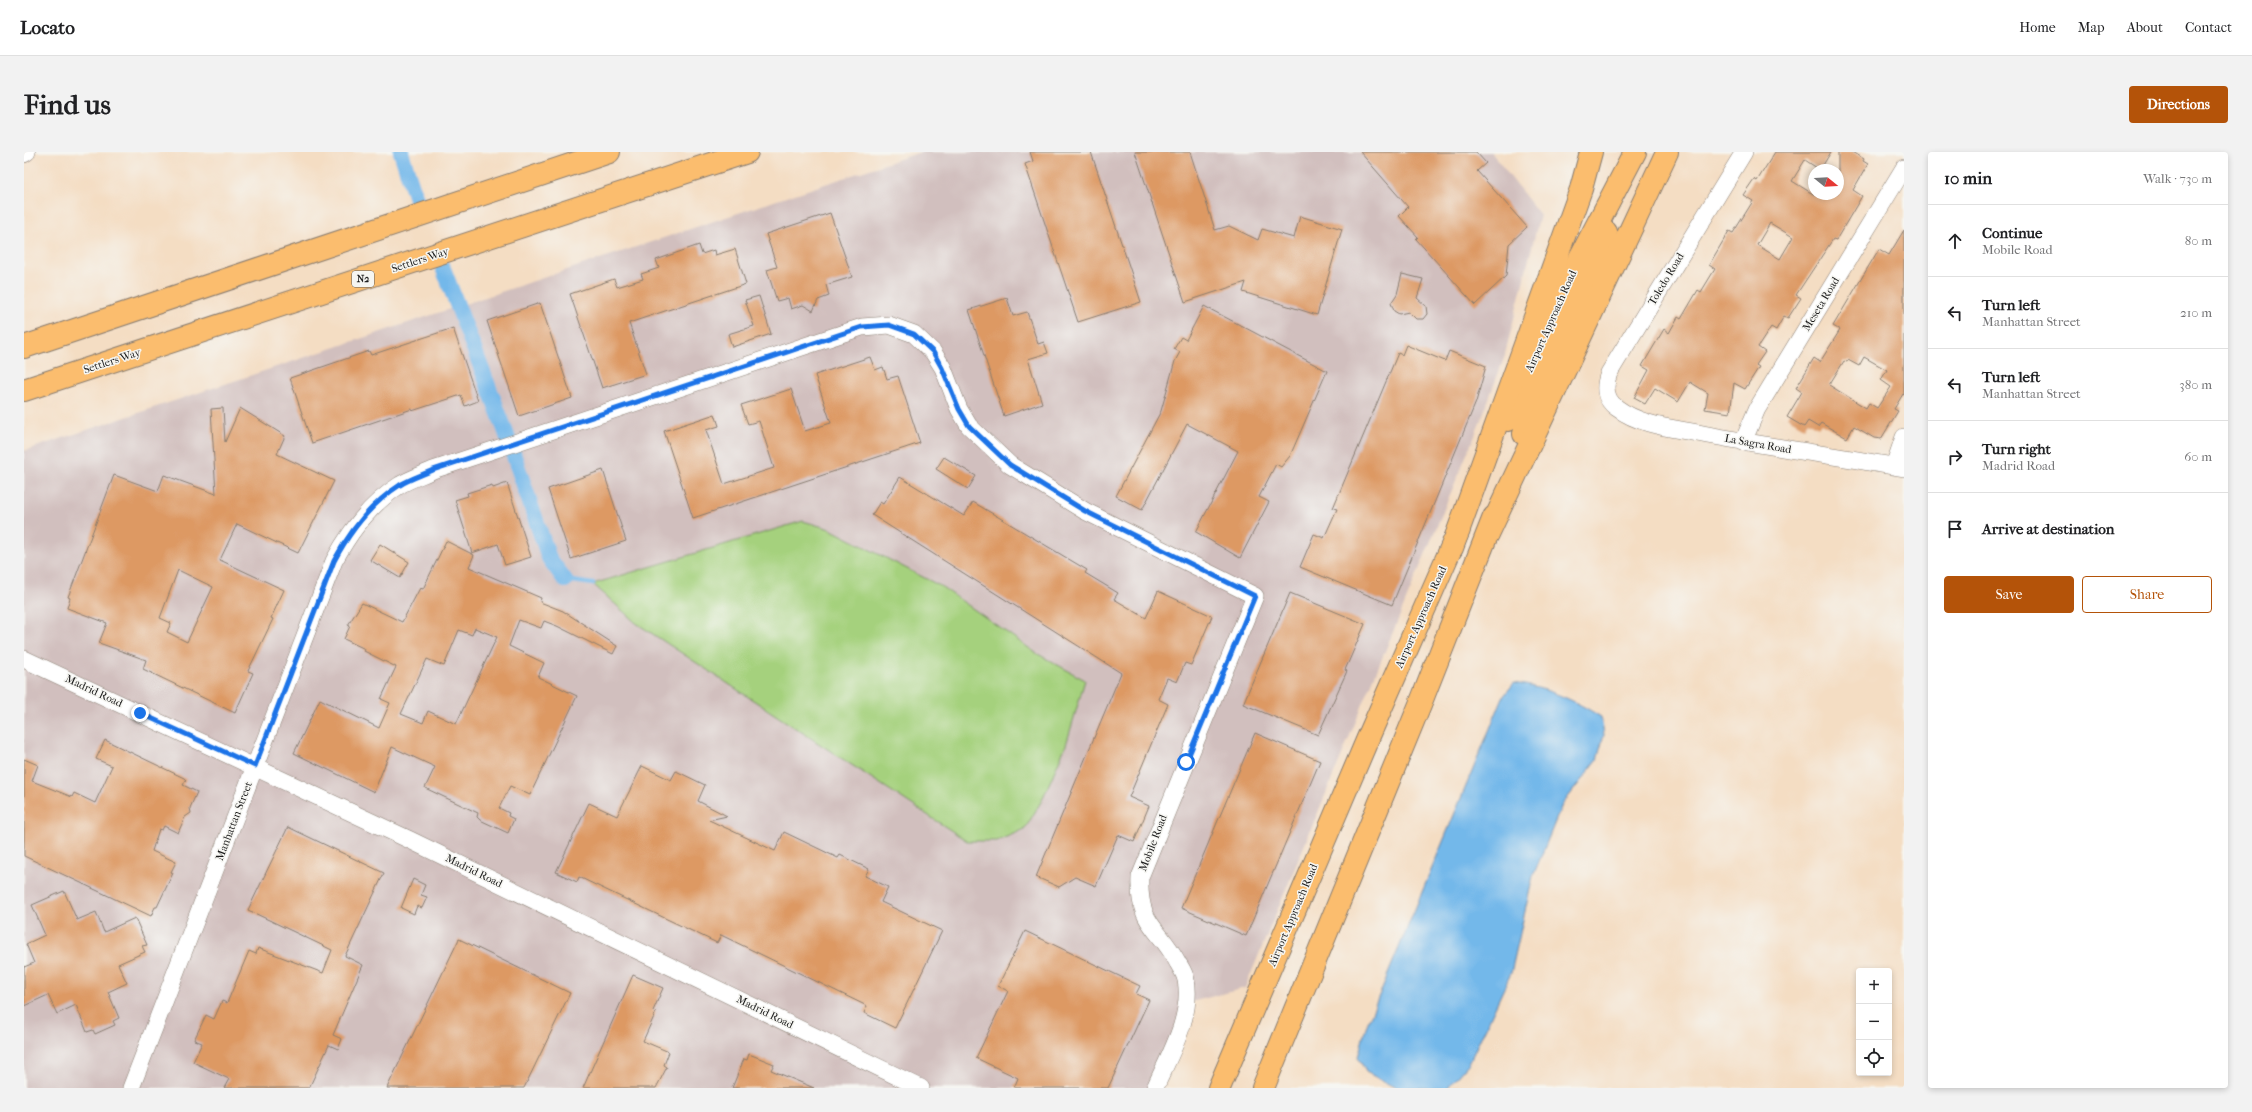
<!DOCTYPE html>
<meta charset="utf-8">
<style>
:root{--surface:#fff;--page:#f2f2f2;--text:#202124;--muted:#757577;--line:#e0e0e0;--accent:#b45309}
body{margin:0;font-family:"IM FELL French Canon",serif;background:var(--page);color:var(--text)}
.controls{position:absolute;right:12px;bottom:12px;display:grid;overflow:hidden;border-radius:4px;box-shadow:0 2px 6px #0003}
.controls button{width:36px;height:36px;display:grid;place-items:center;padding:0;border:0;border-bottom:1px solid var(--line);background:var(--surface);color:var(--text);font:20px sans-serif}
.compass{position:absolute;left:1784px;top:12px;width:36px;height:36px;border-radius:50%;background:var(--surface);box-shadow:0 2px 6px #0003;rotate:108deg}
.stop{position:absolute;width:12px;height:12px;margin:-9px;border:3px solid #1a73e8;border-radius:50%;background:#fff}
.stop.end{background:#1a73e8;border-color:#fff;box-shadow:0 1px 4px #0008}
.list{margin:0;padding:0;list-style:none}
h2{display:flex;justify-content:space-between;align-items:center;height:52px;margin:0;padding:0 16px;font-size:17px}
h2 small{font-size:13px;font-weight:400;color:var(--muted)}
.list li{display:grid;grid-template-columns:26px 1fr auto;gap:12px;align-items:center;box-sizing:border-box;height:72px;padding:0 16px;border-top:1px solid var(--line)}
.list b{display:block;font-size:15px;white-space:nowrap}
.list p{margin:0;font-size:13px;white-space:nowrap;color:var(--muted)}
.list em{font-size:13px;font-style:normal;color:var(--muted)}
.actions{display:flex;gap:8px;padding:12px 16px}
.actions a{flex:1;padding:9px 0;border:1px solid var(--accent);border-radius:4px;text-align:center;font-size:14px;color:var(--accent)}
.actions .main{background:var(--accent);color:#fff}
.icon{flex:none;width:22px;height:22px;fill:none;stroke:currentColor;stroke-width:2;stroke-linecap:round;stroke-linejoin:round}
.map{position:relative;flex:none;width:1880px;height:936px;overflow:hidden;border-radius:4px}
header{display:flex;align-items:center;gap:24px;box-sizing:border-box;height:56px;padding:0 20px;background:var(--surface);border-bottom:1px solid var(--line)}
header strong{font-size:19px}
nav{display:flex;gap:22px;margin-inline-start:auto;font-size:14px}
.intro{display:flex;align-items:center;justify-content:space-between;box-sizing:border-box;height:96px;padding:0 24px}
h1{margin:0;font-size:28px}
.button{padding:10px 18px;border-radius:4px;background:var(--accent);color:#fff;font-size:14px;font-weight:700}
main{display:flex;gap:24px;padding:0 24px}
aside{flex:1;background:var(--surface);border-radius:4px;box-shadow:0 2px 6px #0003}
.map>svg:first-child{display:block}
.industrial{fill:#d1bfbe}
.green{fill:#a5d17d;stroke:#60764c}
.water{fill:#73b8ea;stroke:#486a83}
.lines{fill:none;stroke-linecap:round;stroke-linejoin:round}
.stream{stroke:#73b8ea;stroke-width:4.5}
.canal{stroke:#73b8ea;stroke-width:16}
.building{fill:#dd9963;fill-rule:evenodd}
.street-casing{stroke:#887c70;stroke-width:18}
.primary-casing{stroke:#887c70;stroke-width:24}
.highway-casing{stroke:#887c70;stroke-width:24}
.street{stroke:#fff;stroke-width:17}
.primary{stroke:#fbbd6e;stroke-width:22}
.highway{stroke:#fbbd6e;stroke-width:22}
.route{stroke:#1a73e8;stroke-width:5}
.labels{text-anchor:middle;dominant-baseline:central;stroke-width:3;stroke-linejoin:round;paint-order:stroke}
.shield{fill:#f6f6f2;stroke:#5d5d5c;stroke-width:1}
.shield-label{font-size:10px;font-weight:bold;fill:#1c1c1c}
.street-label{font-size:11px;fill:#1c1c1c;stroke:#f6f6f2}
</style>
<header>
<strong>Locato</strong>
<nav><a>Home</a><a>Map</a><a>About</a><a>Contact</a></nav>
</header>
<div class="intro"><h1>Find us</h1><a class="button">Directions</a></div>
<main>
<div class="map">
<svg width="1880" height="936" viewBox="0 0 1880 936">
<rect width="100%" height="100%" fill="#f6f6f2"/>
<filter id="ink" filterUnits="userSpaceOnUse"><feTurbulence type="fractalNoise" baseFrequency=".025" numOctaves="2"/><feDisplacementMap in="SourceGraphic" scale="8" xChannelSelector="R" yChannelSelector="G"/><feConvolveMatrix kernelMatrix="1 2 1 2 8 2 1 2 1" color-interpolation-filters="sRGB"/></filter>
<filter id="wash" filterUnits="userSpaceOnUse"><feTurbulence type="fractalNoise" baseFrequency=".012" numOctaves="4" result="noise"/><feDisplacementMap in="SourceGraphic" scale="16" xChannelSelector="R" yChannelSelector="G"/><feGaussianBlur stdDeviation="0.9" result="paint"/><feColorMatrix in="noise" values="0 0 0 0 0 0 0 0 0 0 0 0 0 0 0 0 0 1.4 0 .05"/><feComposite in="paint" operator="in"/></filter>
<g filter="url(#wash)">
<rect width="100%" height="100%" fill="#f4ddc3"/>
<path class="industrial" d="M 897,0 L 1467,0 L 1516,63 L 1480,206 L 1455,273 L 1221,836 L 1163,851 L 1130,936 L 0,936 L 0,299 Z"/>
<path class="green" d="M 779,369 L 806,377 L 918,435 L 1012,501 L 1061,528 L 1042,593 L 1018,648 L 1001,677 L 973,689 L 943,689 L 612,471 L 569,432 Z"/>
<path class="water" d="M 1490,531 C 1523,536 1549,547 1577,565 L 1580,583 L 1573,608 L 1538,653 L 1509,724 L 1487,821 L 1445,911 L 1423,936 L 1372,936 L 1342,920 L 1334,905 L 1342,875 L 1479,545 Z"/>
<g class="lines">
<path class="stream" d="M 541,428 L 569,432"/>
<path class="canal" d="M 377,0 L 393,50
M 419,116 L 480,275 L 525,406 L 541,428"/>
</g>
<g id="blocks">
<path class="building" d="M 1006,0 L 1067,0 L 1117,150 L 1054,170 L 1001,12 L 1009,9 Z
M 1111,0 L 1166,0 L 1191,78 L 1205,74 L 1234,88 L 1238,77 L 1270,86 L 1276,64 L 1318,77 L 1293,163 L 1219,140 L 1222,130 L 1161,150 Z
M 1336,0 L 1452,0 L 1462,11 L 1453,19 L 1503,75 L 1485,92 L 1482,124 L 1451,153 L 1392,87 L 1394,85 L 1375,64 L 1384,55 Z
M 1751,0 L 1807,0 L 1796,18 L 1781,8 L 1768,29 L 1789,42 L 1814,42 L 1814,0 L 1829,0 L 1840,7 L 1839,9 L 1844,12 L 1829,38 L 1838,44 L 1812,88 L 1809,87 L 1772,143 L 1777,146 L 1764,166 L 1760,164 L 1752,178 L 1747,175 L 1734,195 L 1741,200 L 1732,213 L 1735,215 L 1721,237 L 1710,231 L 1706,261 L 1681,257 L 1684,241 L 1666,230 L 1654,250 L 1631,236 L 1621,252 L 1610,246 L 1625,218 L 1618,214 L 1640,177 L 1645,181 L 1654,165 L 1657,167 L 1674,138 L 1677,140 L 1691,117 L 1685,113 L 1705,79 L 1709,81 L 1729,49 L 1719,43 L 1730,27 L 1733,29 ZM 1746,71 L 1769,85 L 1756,107 L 1733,93 Z
M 806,61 L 828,125 L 802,133 L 805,144 L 794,148 L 789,159 L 779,153 L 767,157 L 764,146 L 753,149 L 743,118 L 753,115 L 742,82 Z
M 1880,78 L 1880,243 L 1879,242 L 1870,257 L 1874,259 L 1857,287 L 1850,286 L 1830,274 L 1823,286 L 1797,271 L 1794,275 L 1784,269 L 1780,275 L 1763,265 L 1778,240 L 1772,236 L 1790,206 L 1796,210 L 1816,178 L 1809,174 L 1855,97 L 1865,103 ZM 1840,205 L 1863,218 L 1857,228 L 1867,235 L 1853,256 L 1845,251 L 1842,256 L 1805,233 L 1820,209 L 1823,210 L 1824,208 L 1835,214 Z
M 675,93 L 678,102 L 690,98 L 691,103 L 711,97 L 722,132 L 605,171 L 622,222 L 578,236 L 546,142 L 590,127 L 593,135 L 619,127 L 617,122 L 635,116 L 632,108 Z
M 1378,122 L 1399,127 L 1393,146 L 1402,154 L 1403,162 L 1399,167 L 1392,167 L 1385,160 L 1375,162 L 1370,159 L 1367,151 L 1373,142 Z
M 735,144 L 747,182 L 708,195 L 704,182 L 730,174 L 721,148 Z
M 983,146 L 989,164 L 1003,160 L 1014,192 L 1020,190 L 1024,201 L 1004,207 L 1018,251 L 980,264 L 945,158 Z
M 516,151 L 548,246 L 495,264 L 463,169 Z
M 1180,154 L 1303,219 L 1266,304 L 1257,315 L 1252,312 L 1235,345 L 1245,350 L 1216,406 L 1172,380 L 1214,299 L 1163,272 L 1118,358 L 1092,344 L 1137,259 L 1151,209 L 1156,200 L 1150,197 L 1157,185 L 1162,188 Z
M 429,176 L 454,249 L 441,254 L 437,243 L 388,259 L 388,257 L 288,291 L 266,226 L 345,199 L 347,203 Z
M 1382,193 L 1421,209 L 1425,199 L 1462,214 L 1452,250 L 1368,453 L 1276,415 L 1290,382 L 1300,386 L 1313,357 L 1309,356 L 1374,201 L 1378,203 Z
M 846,205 L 851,218 L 859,215 L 863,227 L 874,224 L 896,291 L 669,366 L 640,279 L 691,262 L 695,274 L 682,278 L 700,332 L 750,316 L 735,269 L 724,272 L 717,253 L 767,237 L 781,279 L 807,271 L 791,223 Z
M 199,256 L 201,290 L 216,256 L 261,284 L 253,302 L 310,329 L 274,401 L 213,372 L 196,408 L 260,438 L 247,466 L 249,467 L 224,519 L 229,521 L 211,561 L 119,517 L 122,508 L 75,491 L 83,471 L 43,456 L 46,446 L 44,445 L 90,323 L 134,339 L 140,323 L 192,342 L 187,257 ZM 154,418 L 189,435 L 163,490 L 143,480 L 147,471 L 136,466 Z
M 920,305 L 952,324 L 944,337 L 912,317 Z
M 579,318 L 602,389 L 547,407 L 524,337 Z
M 876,325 L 940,364 L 949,350 L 1063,418 L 1061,421 L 1094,441 L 1090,447 L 1122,466 L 1134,439 L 1188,464 L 1167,513 L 1161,511 L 1153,530 L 1143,526 L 1134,547 L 1144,552 L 1105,645 L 1125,654 L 1110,690 L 1094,683 L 1072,734 L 1051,725 L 1035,735 L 1012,725 L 1097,521 L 848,363 L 856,350 L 859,352 Z
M 483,331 L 507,405 L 481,413 L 474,392 L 448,401 L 431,348 L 444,344 L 443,341 L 468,333 L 469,336 Z
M 422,389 L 450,403 L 445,415 L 517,446 L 516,450 L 539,459 L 593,494 L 589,502 L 533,474 L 520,469 L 517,476 L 495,468 L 485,494 L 520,511 L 514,525 L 553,544 L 506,643 L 486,634 L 475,656 L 485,661 L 484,664 L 490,667 L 484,681 L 456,668 L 453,665 L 454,661 L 401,636 L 411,615 L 368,595 L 350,640 L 270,601 L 296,547 L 355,576 L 366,551 L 357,547 L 372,515 L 340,499 L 341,497 L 320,487 L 326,474 L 324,473 L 338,451 L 378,470 L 396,436 L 399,437 ZM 451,476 L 473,485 L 432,572 L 404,559 L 399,571 L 377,562 L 403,507 L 420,514 L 435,478 L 448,483 Z
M 356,392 L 385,410 L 376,426 L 346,408 Z
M 1266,441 L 1341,472 L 1321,518 L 1323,519 L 1294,583 L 1219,552 Z
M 1231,581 L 1296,609 L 1222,784 L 1157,756 Z
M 81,588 L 160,626 L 162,628 L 159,633 L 173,640 L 166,656 L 167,661 L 161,665 L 154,681 L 140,674 L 138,678 L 135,677 L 128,699 L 152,710 L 147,720 L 149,721 L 133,755 L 131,755 L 127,764 L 0,704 L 0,607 L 14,613 L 8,629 L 48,645 L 50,641 L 71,651 L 88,614 L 72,607 Z
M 618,614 L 647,628 L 652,619 L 681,633 L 674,649 L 703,664 L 685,668 L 751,699 L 760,680 L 814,706 L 816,703 L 845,717 L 841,724 L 864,735 L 857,750 L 918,779 L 871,876 L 840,861 L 843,854 L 697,783 L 693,791 L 555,725 L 553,730 L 532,720 L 565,651 L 593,664 Z
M 264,675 L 360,721 L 321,804 L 339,813 L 309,883 L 318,887 L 314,897 L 305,893 L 285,936 L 200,936 L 205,927 L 169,910 L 178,891 L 170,888 L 182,863 L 190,867 L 198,849 L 203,851 L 225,799 L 232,802 L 234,796 L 299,821 L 308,798 L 224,758 Z
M 389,727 L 401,733 L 397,743 L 403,745 L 398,756 L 393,754 L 390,762 L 377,756 Z
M 40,739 L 53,768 L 72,760 L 80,780 L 111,766 L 123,793 L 118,794 L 121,800 L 94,812 L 103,831 L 84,840 L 95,866 L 89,869 L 91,873 L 71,882 L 69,878 L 63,880 L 52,853 L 33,862 L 24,843 L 0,854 L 0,815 L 10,811 L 2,792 L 21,783 L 8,753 Z
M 1001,779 L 1116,834 L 1112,842 L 1125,848 L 1084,936 L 990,936 L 994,926 L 952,906 L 984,839 L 974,834 Z
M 435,787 L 546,841 L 500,936 L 363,936 Z
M 609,823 L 639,836 L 629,859 L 632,860 L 619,889 L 645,900 L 640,913 L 643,915 L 632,936 L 559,936 Z
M 725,902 L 750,912 L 747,918 L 790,936 L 708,936 L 720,907 L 723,908 Z"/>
</g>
</g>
<g filter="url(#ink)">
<use href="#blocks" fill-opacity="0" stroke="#887c70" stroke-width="1"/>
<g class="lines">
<defs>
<path id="street" d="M 1720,0 L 1585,221 C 1580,234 1580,247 1593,256 C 1617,274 1650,276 1679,282 C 1746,295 1813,304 1880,316
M 0,2 L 3,0
M 1719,290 L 1733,257 L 1880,16
M 1870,314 L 1880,285
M 0,507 L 386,688 L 897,936
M 107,936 L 310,409 C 326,379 346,352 376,333 C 386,327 398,323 409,318 L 838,175 L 865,173 L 890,182 L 909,200 L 919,216 L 935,257 L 945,274 L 986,313 L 1061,359 L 1231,444 L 1116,725 C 1114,775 1135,774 1154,811 C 1157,816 1161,822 1162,828 C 1169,864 1145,904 1131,936"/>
<path id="primary" d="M 1484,268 L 1550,117 L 1611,0
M 1500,282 L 1582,80
M 1195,936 L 1344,586 L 1435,378
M 1239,936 L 1399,545 L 1470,365"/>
<path id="highway" d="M 0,195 L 585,0
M 0,238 L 723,0
M 1464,382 L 1643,0
M 1428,396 L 1557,37 L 1567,0"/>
</defs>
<use href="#street" class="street-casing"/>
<use href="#primary" class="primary-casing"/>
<use href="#highway" class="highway-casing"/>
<use href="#street" class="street"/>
<use href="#primary" class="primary"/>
<use href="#highway" class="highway"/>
</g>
</g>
<g class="lines" filter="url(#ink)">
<path class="route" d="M 116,561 L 231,614 L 310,409 C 326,379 346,352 376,333 C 386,327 398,323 409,318 L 838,175 L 865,173 L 890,182 L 909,200 L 918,216 L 935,257 L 945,274 L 986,313 L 1061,359 L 1231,444 L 1162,610"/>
</g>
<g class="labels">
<rect class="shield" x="328" y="119" width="22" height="16" rx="3"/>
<g class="shield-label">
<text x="339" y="127">N2</text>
</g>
<g class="street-label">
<text transform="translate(396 108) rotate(-18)">Settlers Way</text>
<text transform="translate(1642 127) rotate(-59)">Toledo Road</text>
<text transform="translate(1797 152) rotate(-59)">Meseta Road</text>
<text transform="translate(1527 169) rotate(-66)">Airport Approach Road</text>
<text transform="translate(88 209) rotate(-18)">Settlers Way</text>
<text transform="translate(1734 292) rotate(10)">La Sagra Road</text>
<text transform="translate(1397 465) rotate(-66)">Airport Approach Road</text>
<text transform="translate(70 539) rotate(25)">Madrid Road</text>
<text transform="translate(210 669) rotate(-69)">Manhattan Street</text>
<text transform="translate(1129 691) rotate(-69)">Mobile Road</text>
<text transform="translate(450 719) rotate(26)">Madrid Road</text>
<text transform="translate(1269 763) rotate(-67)">Airport Approach Road</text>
<text transform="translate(741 860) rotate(26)">Madrid Road</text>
</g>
</g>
</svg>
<div class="controls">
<button>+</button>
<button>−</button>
<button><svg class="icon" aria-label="locate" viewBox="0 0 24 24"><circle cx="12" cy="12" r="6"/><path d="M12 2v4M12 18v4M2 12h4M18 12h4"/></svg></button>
</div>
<svg class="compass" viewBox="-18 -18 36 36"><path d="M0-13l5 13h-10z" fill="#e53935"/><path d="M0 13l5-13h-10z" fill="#757577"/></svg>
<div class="stop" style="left:1162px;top:610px"></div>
<div class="stop end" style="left:116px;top:561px"></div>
</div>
<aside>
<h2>10 min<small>Walk · 730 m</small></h2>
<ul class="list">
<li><svg class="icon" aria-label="ahead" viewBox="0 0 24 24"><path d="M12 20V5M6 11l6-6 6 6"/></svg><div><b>Continue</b><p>Mobile Road</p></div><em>80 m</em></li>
<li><svg class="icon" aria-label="left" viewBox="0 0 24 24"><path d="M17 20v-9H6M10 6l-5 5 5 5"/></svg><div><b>Turn left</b><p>Manhattan Street</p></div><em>210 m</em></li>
<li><svg class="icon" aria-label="left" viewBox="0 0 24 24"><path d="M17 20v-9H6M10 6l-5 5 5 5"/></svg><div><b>Turn left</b><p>Manhattan Street</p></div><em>380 m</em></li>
<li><svg class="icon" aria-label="right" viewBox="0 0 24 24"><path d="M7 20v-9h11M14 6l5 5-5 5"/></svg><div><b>Turn right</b><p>Madrid Road</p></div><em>60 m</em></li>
<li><svg class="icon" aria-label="arrive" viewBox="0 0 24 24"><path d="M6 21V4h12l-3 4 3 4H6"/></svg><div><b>Arrive at destination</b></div></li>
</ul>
<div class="actions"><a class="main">Save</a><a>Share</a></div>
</aside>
</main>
